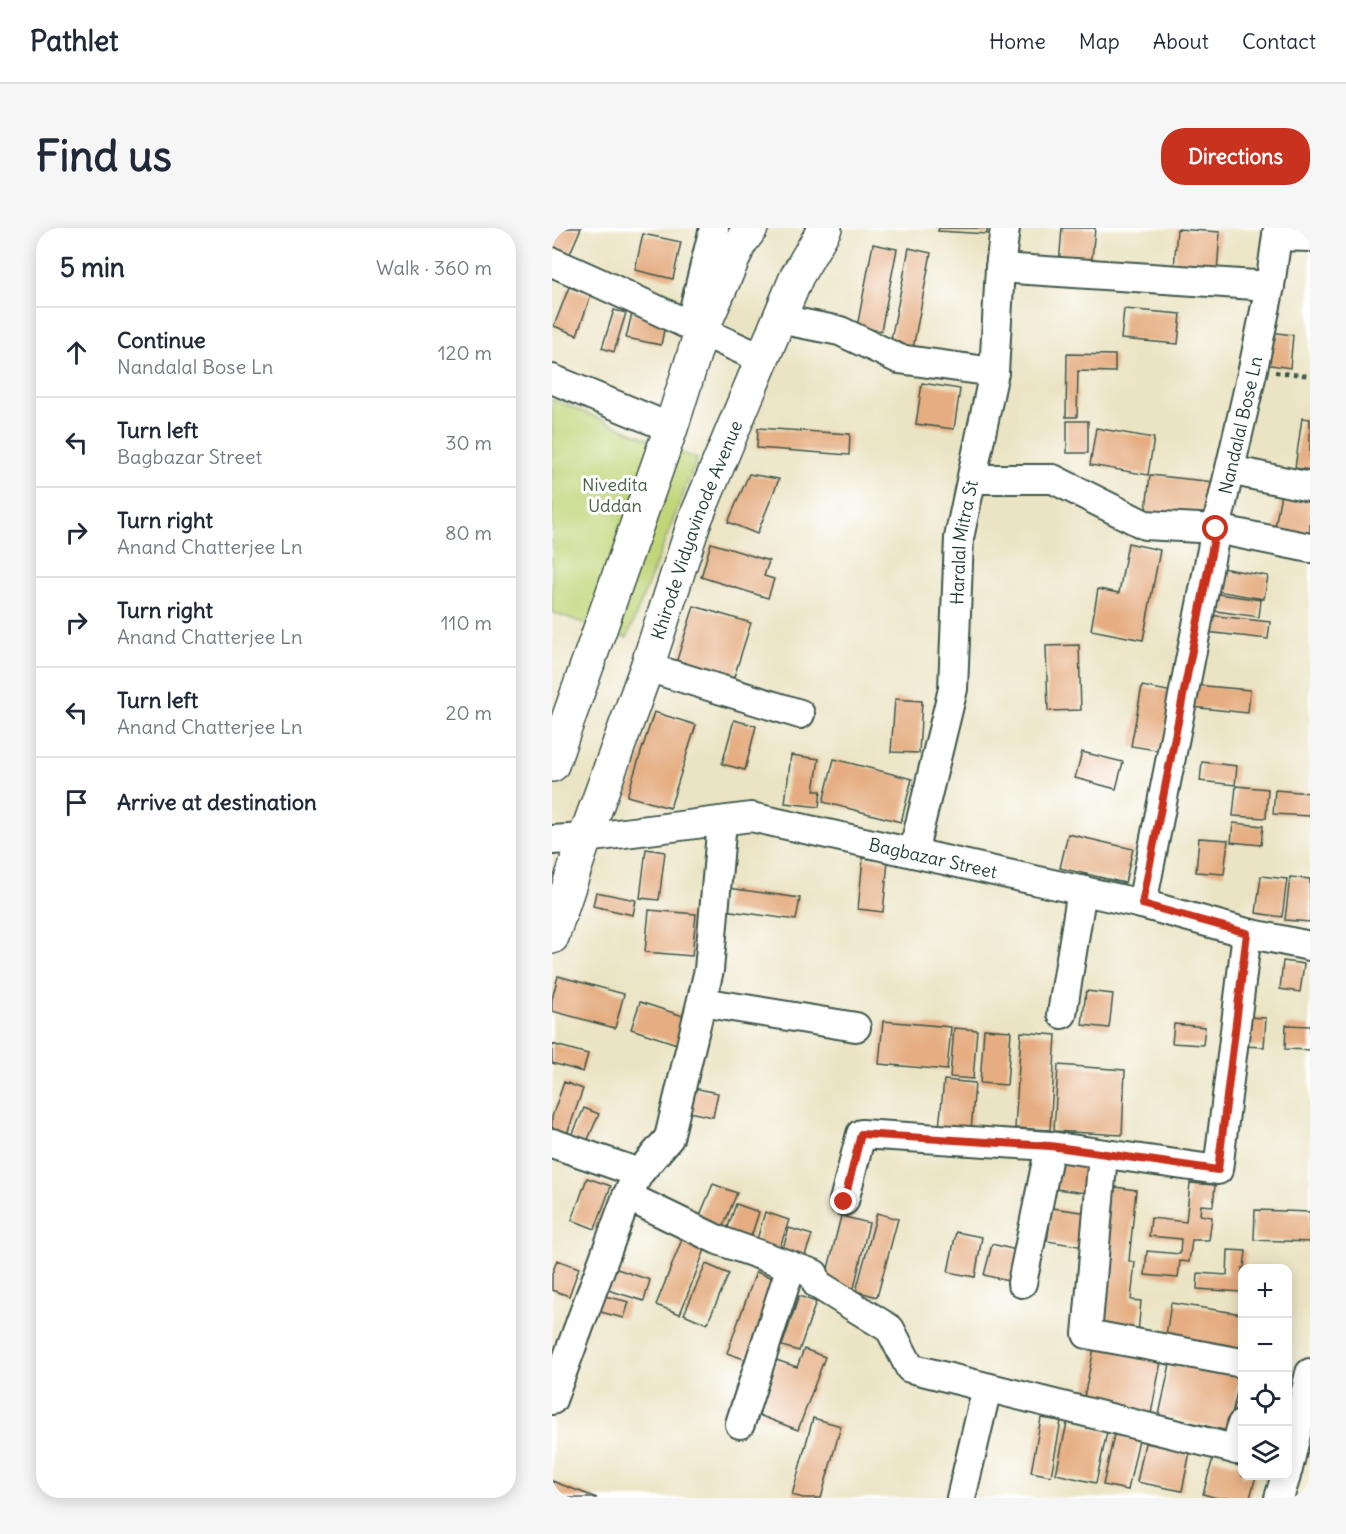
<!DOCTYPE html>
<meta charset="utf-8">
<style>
:root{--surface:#fff;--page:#f6f6f7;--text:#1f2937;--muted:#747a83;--line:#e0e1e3;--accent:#c8321e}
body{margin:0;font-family:Delius,sans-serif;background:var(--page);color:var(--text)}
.controls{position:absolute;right:18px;bottom:18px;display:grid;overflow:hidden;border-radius:12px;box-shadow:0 3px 15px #0003}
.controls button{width:54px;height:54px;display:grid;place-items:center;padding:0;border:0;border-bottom:2px solid var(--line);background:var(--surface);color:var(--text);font:30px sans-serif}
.stop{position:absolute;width:18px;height:18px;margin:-14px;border:4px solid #c8321e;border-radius:50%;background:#fff}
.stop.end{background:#c8321e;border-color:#fff;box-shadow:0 2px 6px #0008}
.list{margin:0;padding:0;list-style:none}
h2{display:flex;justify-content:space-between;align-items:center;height:78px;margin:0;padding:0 24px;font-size:26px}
h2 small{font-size:20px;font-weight:400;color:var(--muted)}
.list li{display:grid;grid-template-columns:39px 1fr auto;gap:18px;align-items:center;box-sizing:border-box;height:90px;padding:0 24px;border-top:2px solid var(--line)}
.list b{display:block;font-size:22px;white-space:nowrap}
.list p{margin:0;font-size:20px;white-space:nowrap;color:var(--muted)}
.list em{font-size:20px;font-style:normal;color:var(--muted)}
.icon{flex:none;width:33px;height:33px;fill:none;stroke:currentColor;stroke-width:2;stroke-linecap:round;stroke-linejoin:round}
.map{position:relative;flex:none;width:758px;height:1270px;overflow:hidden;border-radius:24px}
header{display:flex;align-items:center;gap:36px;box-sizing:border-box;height:84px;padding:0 30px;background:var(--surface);border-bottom:2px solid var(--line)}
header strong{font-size:28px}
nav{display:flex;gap:33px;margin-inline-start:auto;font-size:21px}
.intro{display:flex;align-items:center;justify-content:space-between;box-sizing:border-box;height:144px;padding:0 36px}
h1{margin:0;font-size:42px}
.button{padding:15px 27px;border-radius:24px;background:var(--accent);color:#fff;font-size:21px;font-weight:700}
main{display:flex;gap:36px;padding:0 36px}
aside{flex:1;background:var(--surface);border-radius:24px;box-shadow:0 3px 15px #0003}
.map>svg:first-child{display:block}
.green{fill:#c0d679;stroke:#708a56;stroke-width:1.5}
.building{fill:#e5ad81}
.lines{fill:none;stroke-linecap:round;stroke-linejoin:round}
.minor-casing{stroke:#3e564a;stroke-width:32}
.major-casing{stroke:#3e564a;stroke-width:36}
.path{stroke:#3e564a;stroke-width:4;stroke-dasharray:4.5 4.5;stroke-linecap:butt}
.minor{stroke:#fff;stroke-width:28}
.major{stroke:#fff;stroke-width:33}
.route{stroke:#c8321e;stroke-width:8}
.labels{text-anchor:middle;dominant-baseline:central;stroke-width:6;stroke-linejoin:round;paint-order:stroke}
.street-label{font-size:18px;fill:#1f3d34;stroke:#fff}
.park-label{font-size:18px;fill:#476345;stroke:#fff}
</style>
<header>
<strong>Pathlet</strong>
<nav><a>Home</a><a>Map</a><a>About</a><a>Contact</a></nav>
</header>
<div class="intro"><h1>Find us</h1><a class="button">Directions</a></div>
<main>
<aside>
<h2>5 min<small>Walk · 360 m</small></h2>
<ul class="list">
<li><svg class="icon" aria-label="ahead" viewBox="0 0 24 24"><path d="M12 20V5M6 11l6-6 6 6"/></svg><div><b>Continue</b><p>Nandalal Bose Ln</p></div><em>120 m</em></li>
<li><svg class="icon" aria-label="left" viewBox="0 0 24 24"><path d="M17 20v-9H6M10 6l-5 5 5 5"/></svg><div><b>Turn left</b><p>Bagbazar Street</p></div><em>30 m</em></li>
<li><svg class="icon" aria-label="right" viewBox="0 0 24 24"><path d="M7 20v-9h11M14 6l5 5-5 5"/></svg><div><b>Turn right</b><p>Anand Chatterjee Ln</p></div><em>80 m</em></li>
<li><svg class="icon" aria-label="right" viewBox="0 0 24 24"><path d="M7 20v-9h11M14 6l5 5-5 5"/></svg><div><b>Turn right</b><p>Anand Chatterjee Ln</p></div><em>110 m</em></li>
<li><svg class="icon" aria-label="left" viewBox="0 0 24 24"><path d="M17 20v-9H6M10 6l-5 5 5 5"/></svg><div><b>Turn left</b><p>Anand Chatterjee Ln</p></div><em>20 m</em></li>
<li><svg class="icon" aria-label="arrive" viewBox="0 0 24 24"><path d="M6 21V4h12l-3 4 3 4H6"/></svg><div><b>Arrive at destination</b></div></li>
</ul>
</aside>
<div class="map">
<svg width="758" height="1270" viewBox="0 0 758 1270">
<rect width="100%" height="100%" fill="#fff"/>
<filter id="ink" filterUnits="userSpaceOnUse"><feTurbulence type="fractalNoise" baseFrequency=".0167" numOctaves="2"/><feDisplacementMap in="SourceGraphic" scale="12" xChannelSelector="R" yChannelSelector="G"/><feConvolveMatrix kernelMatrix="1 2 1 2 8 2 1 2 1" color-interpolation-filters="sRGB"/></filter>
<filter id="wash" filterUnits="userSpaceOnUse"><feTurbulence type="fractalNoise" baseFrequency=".008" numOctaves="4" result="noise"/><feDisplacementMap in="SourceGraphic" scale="24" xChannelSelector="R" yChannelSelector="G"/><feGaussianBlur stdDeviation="1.35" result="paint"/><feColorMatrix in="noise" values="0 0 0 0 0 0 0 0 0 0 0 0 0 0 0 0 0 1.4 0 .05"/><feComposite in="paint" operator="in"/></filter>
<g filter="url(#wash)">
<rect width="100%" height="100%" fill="#ebe4c4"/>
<path class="green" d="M 0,171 L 145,231 L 75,410 L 0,384 Z"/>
<g id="blocks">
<path class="building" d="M 0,0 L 29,0 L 16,30 L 0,23 Z
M 387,0 L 435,0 L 435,6 L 386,3 Z
M 510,0 L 543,0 L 539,40 L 507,37 Z
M 625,1 L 668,4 L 665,44 L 622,41 Z
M 91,6 L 129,14 L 121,51 L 83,42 Z
M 321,16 L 345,21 L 329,103 L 305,99 Z
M 357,20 L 379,25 L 360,126 L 337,122 Z
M 17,59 L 39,67 L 25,107 L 2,98 Z
M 572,81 L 629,86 L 626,116 L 569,111 Z
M 62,82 L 74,85 L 62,124 L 50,120 Z
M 80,85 L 114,92 L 109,117 L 74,110 Z
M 717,104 L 741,107 L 738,140 L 713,136 Z
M 515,126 L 563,127 L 563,144 L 526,143 L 525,189 L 514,189 Z
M 370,155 L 408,161 L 402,201 L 364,196 Z
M 750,190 L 758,191 L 758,242 L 743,240 Z
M 515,193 L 536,193 L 536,225 L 515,225 Z
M 206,200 L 298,206 L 297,227 L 205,220 Z
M 544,200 L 602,210 L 596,247 L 538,237 Z
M 197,246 L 227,251 L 205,306 L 176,294 Z
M 598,247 L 662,254 L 658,295 L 593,289 Z
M 729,265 L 758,269 L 758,312 L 722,306 Z
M 159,315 L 217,333 L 212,348 L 222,351 L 216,370 L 149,349 Z
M 576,315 L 608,322 L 591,412 L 539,402 L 546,361 L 567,365 Z
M 663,339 L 716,348 L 712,371 L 659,362 Z
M 659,365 L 709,372 L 707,389 L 657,382 Z
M 142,378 L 199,395 L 181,452 L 124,435 Z
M 656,387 L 718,394 L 716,411 L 654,404 Z
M 527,417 L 529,482 L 496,483 L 494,418 Z
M 642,457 L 698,462 L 696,485 L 639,479 Z
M 590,458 L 621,464 L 610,523 L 579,518 Z
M 343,471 L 370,473 L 367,525 L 339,524 Z
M 102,484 L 144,497 L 118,580 L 75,568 Z
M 182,492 L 204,498 L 193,542 L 170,536 Z
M 530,524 L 571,534 L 564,561 L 523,550 Z
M 239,527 L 267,531 L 262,563 L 269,563 L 267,579 L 233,575 Z
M 282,531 L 360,551 L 349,594 L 271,574 Z
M 650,534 L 685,538 L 683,557 L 648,553 Z
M 684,558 L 716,561 L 714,590 L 681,588 Z
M 723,562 L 758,565 L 758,588 L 721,586 Z
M 681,595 L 711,598 L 709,617 L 679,614 Z
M 516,606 L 581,621 L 573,655 L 508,640 Z
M 647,610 L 676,612 L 672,646 L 644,644 Z
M 94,621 L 113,624 L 107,672 L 88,670 Z
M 311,630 L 336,633 L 331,684 L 306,681 Z
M 709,648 L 735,651 L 730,689 L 704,685 Z
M 738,649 L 758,651 L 758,694 L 733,692 Z
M 176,660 L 248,670 L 244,692 L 172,682 Z
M 44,664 L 84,672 L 81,687 L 41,678 Z
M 97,682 L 144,686 L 140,728 L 93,724 Z
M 731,733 L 752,736 L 748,764 L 728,761 Z
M 6,748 L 72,766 L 63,800 L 0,783 L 0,771 Z
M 534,763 L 561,766 L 557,800 L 530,797 Z
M 88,774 L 134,789 L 125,816 L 79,801 Z
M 692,789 L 714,790 L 712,819 L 689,818 Z
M 331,793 L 399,799 L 395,842 L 327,836 Z
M 622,796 L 653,799 L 651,817 L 620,815 Z
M 734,797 L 758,798 L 758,822 L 733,821 Z
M 402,800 L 425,802 L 421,851 L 398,849 Z
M 432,801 L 459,803 L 455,857 L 428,855 Z
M 469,804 L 504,807 L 498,902 L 463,900 Z
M 0,816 L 36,826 L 31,844 L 0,835 Z
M 506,837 L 573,842 L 570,907 L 502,903 Z
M 392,852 L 423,855 L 419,903 L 387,900 Z
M 12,854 L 31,861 L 14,909 L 0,904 L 0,889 Z
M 132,858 L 166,865 L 161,889 L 127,882 Z
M 32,880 L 47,886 L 34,916 L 19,910 Z
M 508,929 L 547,935 L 542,966 L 504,961 Z
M 35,950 L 59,958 L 43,1001 L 20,992 Z
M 638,955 L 663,957 L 661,978 L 649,977 L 648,987 L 660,989 L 657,1012 L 640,1012 L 637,1034 L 628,1033 L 626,1050 L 593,1047 L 595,1023 L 628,1026 L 629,1011 L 597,1008 L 599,990 L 634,994 Z
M 161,956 L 185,965 L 170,1001 L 146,992 Z
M 556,958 L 584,962 L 577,1033 L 583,1034 L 579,1072 L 589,1073 L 586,1105 L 540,1092 Z
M 184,976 L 207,984 L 198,1012 L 174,1005 Z
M 500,980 L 537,985 L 532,1019 L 495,1013 Z
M 703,982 L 758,984 L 758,1014 L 702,1012 Z
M 213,984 L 237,992 L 227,1022 L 204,1015 Z
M 325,985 L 346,991 L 325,1069 L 304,1063 Z
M 289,988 L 317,995 L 302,1060 L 273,1053 Z
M 237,1000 L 260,1007 L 252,1030 L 230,1024 Z
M 404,1004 L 430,1009 L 423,1049 L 396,1044 Z
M 131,1009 L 154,1019 L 128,1086 L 104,1077 Z
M 440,1016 L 468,1023 L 460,1054 L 432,1047 Z
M 676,1022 L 694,1023 L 692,1040 L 690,1040 L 690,1064 L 645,1061 L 646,1045 L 675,1047 Z
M 5,1032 L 27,1040 L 17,1068 L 0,1062 L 0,1046 Z
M 154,1036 L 177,1046 L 155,1096 L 132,1086 Z
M 53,1037 L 98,1052 L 92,1073 L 46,1059 Z
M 204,1044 L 224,1051 L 195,1132 L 175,1125 Z
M 41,1065 L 77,1074 L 72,1090 L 37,1081 Z
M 247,1068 L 264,1074 L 247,1123 L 230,1118 Z
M 619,1075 L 690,1086 L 690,1126 L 613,1114 Z
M 544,1111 L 611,1123 L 599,1186 L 531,1174 Z
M 252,1121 L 273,1129 L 246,1202 L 204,1186 L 224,1132 L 245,1139 Z
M 620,1127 L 690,1142 L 676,1203 L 607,1187 Z
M 261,1190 L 289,1198 L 269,1270 L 251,1270 L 240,1267 Z
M 489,1190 L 509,1193 L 499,1248 L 479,1244 Z
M 515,1195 L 555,1204 L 544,1255 L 504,1246 Z
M 562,1207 L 587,1211 L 576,1262 L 551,1257 Z
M 593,1215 L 638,1224 L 630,1263 L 585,1254 Z
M 661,1230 L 690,1238 L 690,1248 L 704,1248 L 698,1270 L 665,1270 L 651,1266 Z
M 0,1253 L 45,1270 L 0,1270 Z"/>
</g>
</g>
<g filter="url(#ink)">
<use href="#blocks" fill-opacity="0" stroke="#3e564a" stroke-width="1.5"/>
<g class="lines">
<defs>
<g id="minor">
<path d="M 725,8 L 758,9"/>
<path d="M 0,34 C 71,64 140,100 211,131"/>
<path d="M 448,40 L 718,58"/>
<path d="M 227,91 L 288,103 L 347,131 L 442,144"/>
<path d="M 138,98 L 162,0"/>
<path d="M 0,151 L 119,200"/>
<path d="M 678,242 L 758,259"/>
<path d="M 420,251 L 501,251 L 593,297 L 664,301 L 758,320"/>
<path d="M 95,439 L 248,486"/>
<path id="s1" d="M 0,612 L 33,610 L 199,589 L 590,676 L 695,705 L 758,718"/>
<path id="s2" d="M 361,625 L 401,461 L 407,310 L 442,144 L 448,40 L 453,0"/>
<path id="s3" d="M 590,676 L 664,301 L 701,141 L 718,58 L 726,0"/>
<path d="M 150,774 L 304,799"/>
<path d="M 510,786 L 530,662"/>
<path d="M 0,915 L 87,945 L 75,968 L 166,1012 L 262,1046 L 265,1056 L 338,1101 L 358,1140 L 690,1223"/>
<path d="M 551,927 L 535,1106 L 690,1135"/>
<path d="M 87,945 L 117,910 L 157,742 L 170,593"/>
<path d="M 292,973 L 309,906 L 498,918 L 666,942 L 695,705"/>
<path d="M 470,1055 L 498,918"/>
<path d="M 0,1172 L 75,968"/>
<path d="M 188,1196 L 239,1038"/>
<path d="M 684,1222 L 690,1196"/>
<path d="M 736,1241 L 758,1145"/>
<path d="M 409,1270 L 435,1160"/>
<path d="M 727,1270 L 734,1248"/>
</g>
<g id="major">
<path d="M 0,537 L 119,200 L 149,104 L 188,15 L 199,0"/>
<path id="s4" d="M 0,709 L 33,610 L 95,439 L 143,292 L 245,48 L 273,0"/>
</g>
</defs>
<use href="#minor" class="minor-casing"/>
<use href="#major" class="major-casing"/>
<path class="path" d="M 723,144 L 758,148"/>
<use href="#minor" class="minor"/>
<use href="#major" class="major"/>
</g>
</g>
<g class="lines" filter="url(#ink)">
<path class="route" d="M 292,974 L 309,906 L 498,918 L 666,942 L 695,705 L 590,676 L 664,301"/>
</g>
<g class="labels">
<g class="street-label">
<text stroke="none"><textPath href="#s3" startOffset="489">Nandalal Bose Ln</textPath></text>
<text stroke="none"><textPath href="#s4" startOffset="432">Khirode Vidyavinode Avenue</textPath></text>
<text stroke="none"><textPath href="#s2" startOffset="316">Haralal Mitra St</textPath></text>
<text stroke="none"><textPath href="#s1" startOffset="387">Bagbazar Street</textPath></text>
</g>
<g class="park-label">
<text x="63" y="256">Nivedita<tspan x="63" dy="21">Uddan</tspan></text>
</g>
</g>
</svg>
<div class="controls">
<button>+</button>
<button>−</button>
<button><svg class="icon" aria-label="locate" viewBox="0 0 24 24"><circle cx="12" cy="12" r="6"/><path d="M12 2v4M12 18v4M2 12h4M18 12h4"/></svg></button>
<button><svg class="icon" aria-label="layers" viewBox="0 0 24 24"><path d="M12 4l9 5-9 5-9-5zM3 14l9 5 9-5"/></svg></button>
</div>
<div class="stop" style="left:664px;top:301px"></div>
<div class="stop end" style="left:292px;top:974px"></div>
</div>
</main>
